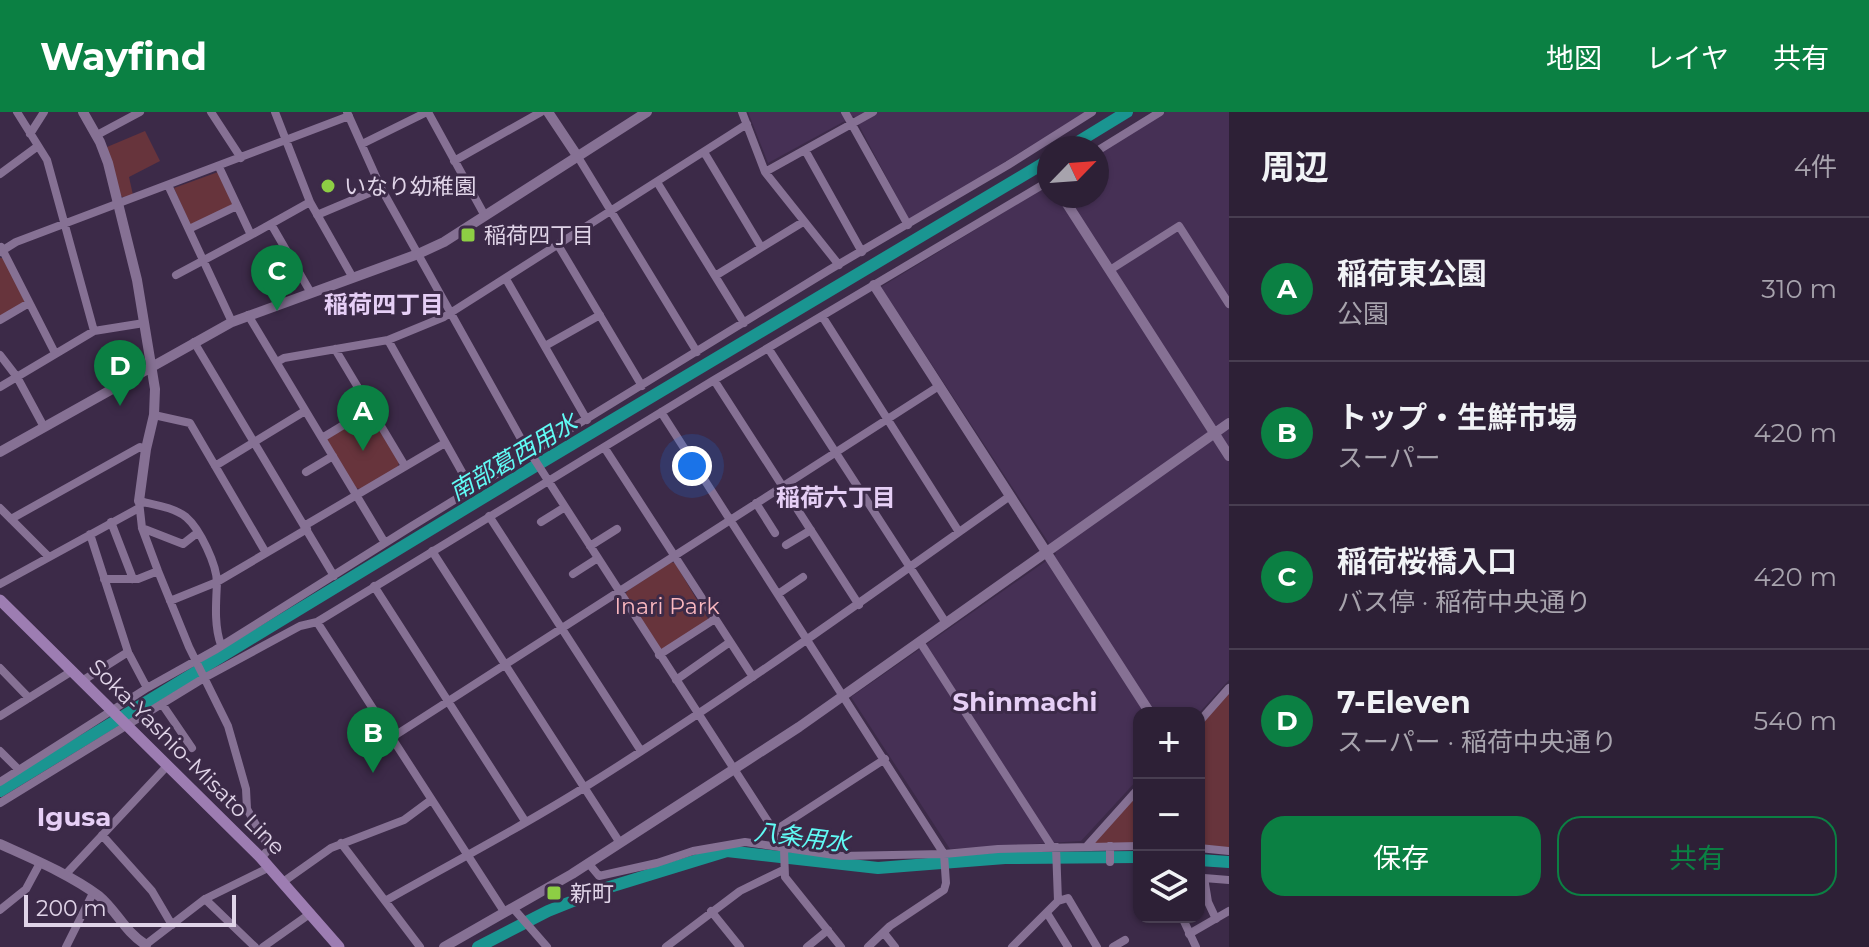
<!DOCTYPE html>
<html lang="ja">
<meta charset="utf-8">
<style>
:root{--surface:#2d2036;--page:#35283e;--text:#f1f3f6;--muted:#a7a3ad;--line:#483e51;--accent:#0b8043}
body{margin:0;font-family:Montserrat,"Noto Sans JP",sans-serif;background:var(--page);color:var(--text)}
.controls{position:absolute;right:24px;bottom:24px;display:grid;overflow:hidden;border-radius:16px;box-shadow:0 2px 6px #0004}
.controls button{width:72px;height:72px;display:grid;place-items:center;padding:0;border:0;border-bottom:2px solid var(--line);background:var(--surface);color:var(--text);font:40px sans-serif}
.compass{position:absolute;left:1037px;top:24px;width:72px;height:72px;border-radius:50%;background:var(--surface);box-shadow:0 2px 6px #0004;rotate:65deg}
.scale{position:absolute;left:24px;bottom:20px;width:212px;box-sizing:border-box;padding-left:8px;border:4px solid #e0d4e8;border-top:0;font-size:22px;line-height:28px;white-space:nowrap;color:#e0d4e8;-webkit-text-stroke:6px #3c2a48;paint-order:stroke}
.you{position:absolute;left:692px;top:354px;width:28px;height:28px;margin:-20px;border:6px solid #fff;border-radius:50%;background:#1a73e8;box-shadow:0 0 0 12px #1a73e833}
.badge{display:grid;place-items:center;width:52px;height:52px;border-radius:50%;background:var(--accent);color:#fff;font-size:26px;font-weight:700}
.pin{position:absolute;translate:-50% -66px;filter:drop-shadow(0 2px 4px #0008)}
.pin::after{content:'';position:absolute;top:42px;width:28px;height:24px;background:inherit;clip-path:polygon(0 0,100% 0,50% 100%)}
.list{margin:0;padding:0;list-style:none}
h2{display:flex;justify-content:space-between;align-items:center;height:104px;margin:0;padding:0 32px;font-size:34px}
h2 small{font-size:26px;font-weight:400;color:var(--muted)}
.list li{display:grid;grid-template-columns:52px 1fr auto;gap:24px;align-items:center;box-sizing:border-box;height:144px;padding:0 32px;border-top:2px solid var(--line)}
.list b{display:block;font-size:30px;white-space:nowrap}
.list p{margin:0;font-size:26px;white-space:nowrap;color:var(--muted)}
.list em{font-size:26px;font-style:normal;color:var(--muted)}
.actions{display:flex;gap:16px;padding:24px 32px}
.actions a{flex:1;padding:18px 0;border:2px solid var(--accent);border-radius:24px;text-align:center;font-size:28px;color:var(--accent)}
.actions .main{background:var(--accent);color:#fff}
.icon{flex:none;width:44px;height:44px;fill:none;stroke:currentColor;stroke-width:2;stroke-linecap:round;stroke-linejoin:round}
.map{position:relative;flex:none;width:1229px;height:835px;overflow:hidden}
header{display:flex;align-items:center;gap:48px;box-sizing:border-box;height:112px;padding:0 40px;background:var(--accent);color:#fff}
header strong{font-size:38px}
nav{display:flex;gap:44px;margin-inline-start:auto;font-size:28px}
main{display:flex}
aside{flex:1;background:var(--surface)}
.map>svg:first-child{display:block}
.built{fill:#463055}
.green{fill:#67343c}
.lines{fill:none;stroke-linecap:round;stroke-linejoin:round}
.river{stroke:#1a9591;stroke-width:12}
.minor{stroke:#867194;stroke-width:8}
.tertiary{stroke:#867194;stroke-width:10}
.secondary{stroke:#9d7db2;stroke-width:11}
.poi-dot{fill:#8dce44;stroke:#3c2a48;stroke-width:3}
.labels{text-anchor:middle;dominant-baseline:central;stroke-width:6;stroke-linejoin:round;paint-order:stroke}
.poi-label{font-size:22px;fill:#e0d4e8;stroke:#3c2a48;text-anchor:start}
.park-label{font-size:22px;fill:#fbb8c0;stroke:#3c2a48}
.street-label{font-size:22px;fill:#e0d4e8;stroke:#3c2a48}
.neighbourhood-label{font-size:24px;font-weight:bold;fill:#e6cff6;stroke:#3c2a48}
.water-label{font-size:24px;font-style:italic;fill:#60fbf5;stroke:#3c2a48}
.quarter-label{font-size:26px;font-weight:bold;fill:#e6cff6;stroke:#3c2a48}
</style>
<header>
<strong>Wayfind</strong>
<nav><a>地図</a><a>レイヤ</a><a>共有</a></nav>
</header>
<main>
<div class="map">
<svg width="1229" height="835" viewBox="0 0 1229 835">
<rect width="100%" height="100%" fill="#3c2a48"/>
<path class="built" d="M 748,0 L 1085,0 L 913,107 L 908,106 L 854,4 L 768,51 Z
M 1166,0 L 1229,0 L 1229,568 L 1199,601 L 1139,601 L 1139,666 L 1081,729 L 950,737 L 851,585 L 1056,442 L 881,175 L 1049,73 L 1049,84 L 1097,84 L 1097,43 Z"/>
<path class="green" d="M 145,19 L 160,49 L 129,65 L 133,83 L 124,86 L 120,83 L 107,35 Z
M 218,60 L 234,92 L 190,113 L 174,76 Z
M 0,146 L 4,146 L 24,188 L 24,191 L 0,205 Z
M 367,302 L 370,303 L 399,350 L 398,355 L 361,377 L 355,376 L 327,328 L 329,325 Z
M 671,450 L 675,451 L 709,508 L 663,537 L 659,536 L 625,484 L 627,479 Z
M 1229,578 L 1229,738 L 1199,737 L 1199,612 Z
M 1139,680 L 1139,734 L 1093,732 Z"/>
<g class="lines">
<path class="river" d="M 1068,36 L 1127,0
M 0,679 L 532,356 L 1049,48
M 1199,748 L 1229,750
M 478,835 L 548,799 L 603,777 L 727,739 L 878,756 L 1005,746 L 1139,745"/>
<path class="minor" d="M 17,0 L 47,48 L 94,219
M 211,0 L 241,46
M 275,0 L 310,90 L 353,166
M 347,0 L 381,76 L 530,343
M 428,0 L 485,104
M 742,0 L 765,60 L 839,153
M 845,0 L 908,113
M 30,22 L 44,0
M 97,23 L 140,0
M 362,32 L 427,0
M 805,38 L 862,140
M 1097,39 L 1160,0
M 704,40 L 761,135
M 578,45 L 697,240
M 454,49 L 541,0
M 219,55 L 251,123 L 310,90
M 765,60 L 873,0
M 0,62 L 38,34
M 657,70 L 744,211
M 168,73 L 232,210
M 317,103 L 381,76
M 271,112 L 311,181
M 189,117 L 237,94
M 558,133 L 642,274
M 1,135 L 55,241
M 0,140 L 16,130 L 349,4
M 1110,158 L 1179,114 L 1229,192
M 176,163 L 251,123
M 715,164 L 803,110
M 506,167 L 587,308
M 248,203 L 385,431
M 822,204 L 959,420
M 0,208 L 29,191
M 388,228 L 472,378
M 194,230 L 334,464
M 545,234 L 600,203
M 768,236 L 946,511
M 335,237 L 405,354
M 0,243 L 17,265 L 44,315
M 277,250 L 284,246 L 388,228 L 444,205 L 747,12
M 714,268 L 859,493
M 0,275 L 94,219 L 144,211
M 661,300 L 944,742 L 946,771 L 944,778 L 890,814 L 868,835
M 154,303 L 190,311 L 266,441
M 322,326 L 370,297
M 604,335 L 753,565
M 531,342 L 774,719 L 784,737 L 785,765 L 841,835
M 215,354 L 305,299
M 306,360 L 333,344
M 756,391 L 775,421
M 0,396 L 49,445
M 489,404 L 641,639
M 11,407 L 140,335 L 146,337
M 111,410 L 133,467
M 541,410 L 565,395
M 304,414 L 445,331
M 142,416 L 183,432 L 197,421
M 90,422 L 128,540 L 147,576
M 786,433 L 811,418
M 590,434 L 617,417
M 432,439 L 620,731
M 573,462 L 598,446
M 104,467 L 138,467 L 158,459
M 0,472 L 139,396
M 374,474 L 525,709
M 778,482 L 803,465
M 170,489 L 217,470 L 307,417
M 317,510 L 505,801
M 920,530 L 1052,735
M 221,533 C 214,514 216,491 217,471 C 217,453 200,417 186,405 C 173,395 155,393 139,389 L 142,416 L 158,459 L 189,535 L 228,614 L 246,677 L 247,697 L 268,734 L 268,738 L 261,746
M 659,543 L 715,507
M 0,556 L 29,586
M 676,568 L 730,530
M 82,569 L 128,540
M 162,592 L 192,636
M 0,604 L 72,559
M 1199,610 L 1229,576
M 391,626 L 939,274
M 0,639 L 19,658
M 0,670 L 147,576 L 215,538 L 412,414 L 829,158 L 1008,53 L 1092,0
M 0,691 L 204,566 L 300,514 L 317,510 L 714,268 L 1049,69
M 774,719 L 885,647
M 102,723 L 152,779 L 172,813
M 341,731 L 420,835
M 1087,734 L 1139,676
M 1110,734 L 1110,750
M 1199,736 L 1229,739
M 589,752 L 599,764 L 657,751 L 693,739 L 745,730 L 841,744 L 944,742 L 998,737 L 1139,734
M 65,763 L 168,653
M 283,770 L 331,736 L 404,708 L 431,688
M 205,787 L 255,835
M 385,789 C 452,751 520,716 585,675 C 731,584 870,483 1010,384
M 1058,789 L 1068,786 L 1097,835
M 513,796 L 547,835
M 0,798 L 26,777 L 40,751
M 711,799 L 740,835
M 1047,801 L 1068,835
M 1182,805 L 1196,835
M 1216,807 L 1208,790 L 1204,766 L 1229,768
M 884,821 L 895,835
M 1189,822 L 1229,799
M 144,834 L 205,787 L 270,755
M 66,835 L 93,781
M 263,835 L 311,801
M 666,835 L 740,779 L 783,758
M 807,835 L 828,818
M 1012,835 L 1058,789 L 1056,735
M 1113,835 L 1125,828"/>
<path class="tertiary" d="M 83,0 L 100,30 L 108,51 L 137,168 L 155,277 L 154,303 L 146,337 L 139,389
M 548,0 L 578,45
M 1062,84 L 1229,344
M 874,173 L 1150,601
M 0,340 L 232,210 L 418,142 L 444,130 L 647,0
M 0,732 C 33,747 69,762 99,784 C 117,799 124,819 146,833
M 444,835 L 572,762 L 799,615 L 1229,311"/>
<path class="secondary" d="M 0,488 L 261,746 L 339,835"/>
</g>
<g class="poi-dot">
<circle cx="328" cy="74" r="8"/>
<rect x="460" y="115" width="16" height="16" rx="4"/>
<rect x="546" y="773" width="16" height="16" rx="4"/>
</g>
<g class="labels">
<g class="poi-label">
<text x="344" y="74">いなり幼稚園</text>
<text x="484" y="123">稲荷四丁目</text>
<text x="570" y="781">新町</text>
</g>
<g class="park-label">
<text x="667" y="494">Inari Park</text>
</g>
<g class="street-label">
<text transform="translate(187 645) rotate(45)">Soka-Yashio-Misato Line</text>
</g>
<g class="neighbourhood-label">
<text x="384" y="192">稲荷四丁目</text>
<text x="836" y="385">稲荷六丁目</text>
</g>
<g class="water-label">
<text transform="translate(513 345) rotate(-31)">南部葛西用水</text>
<text transform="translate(802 725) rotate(7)">八条用水</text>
</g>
<g class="quarter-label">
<text x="1025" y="590">Shinmachi</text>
<text x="74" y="705">Igusa</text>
</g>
</g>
</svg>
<div class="controls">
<button>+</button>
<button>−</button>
<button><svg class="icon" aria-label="layers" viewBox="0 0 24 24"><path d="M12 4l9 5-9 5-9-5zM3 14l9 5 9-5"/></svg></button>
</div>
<svg class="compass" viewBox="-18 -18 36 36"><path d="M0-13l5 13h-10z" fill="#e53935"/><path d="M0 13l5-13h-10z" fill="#a7a3ad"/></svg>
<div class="scale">200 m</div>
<div class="you"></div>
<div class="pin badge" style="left:363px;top:339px">A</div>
<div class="pin badge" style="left:373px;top:661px">B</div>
<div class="pin badge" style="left:277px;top:199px">C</div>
<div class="pin badge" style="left:120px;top:294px">D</div>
</div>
<aside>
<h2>周辺<small>4件</small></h2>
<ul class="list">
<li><span class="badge">A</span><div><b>稲荷東公園</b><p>公園</p></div><em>310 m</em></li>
<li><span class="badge">B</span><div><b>トップ・生鮮市場</b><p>スーパー</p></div><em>420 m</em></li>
<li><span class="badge">C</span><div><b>稲荷桜橋入口</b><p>バス停 · 稲荷中央通り</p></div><em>420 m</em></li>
<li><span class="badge">D</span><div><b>7-Eleven</b><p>スーパー · 稲荷中央通り</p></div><em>540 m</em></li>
</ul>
<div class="actions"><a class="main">保存</a><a>共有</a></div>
</aside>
</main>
